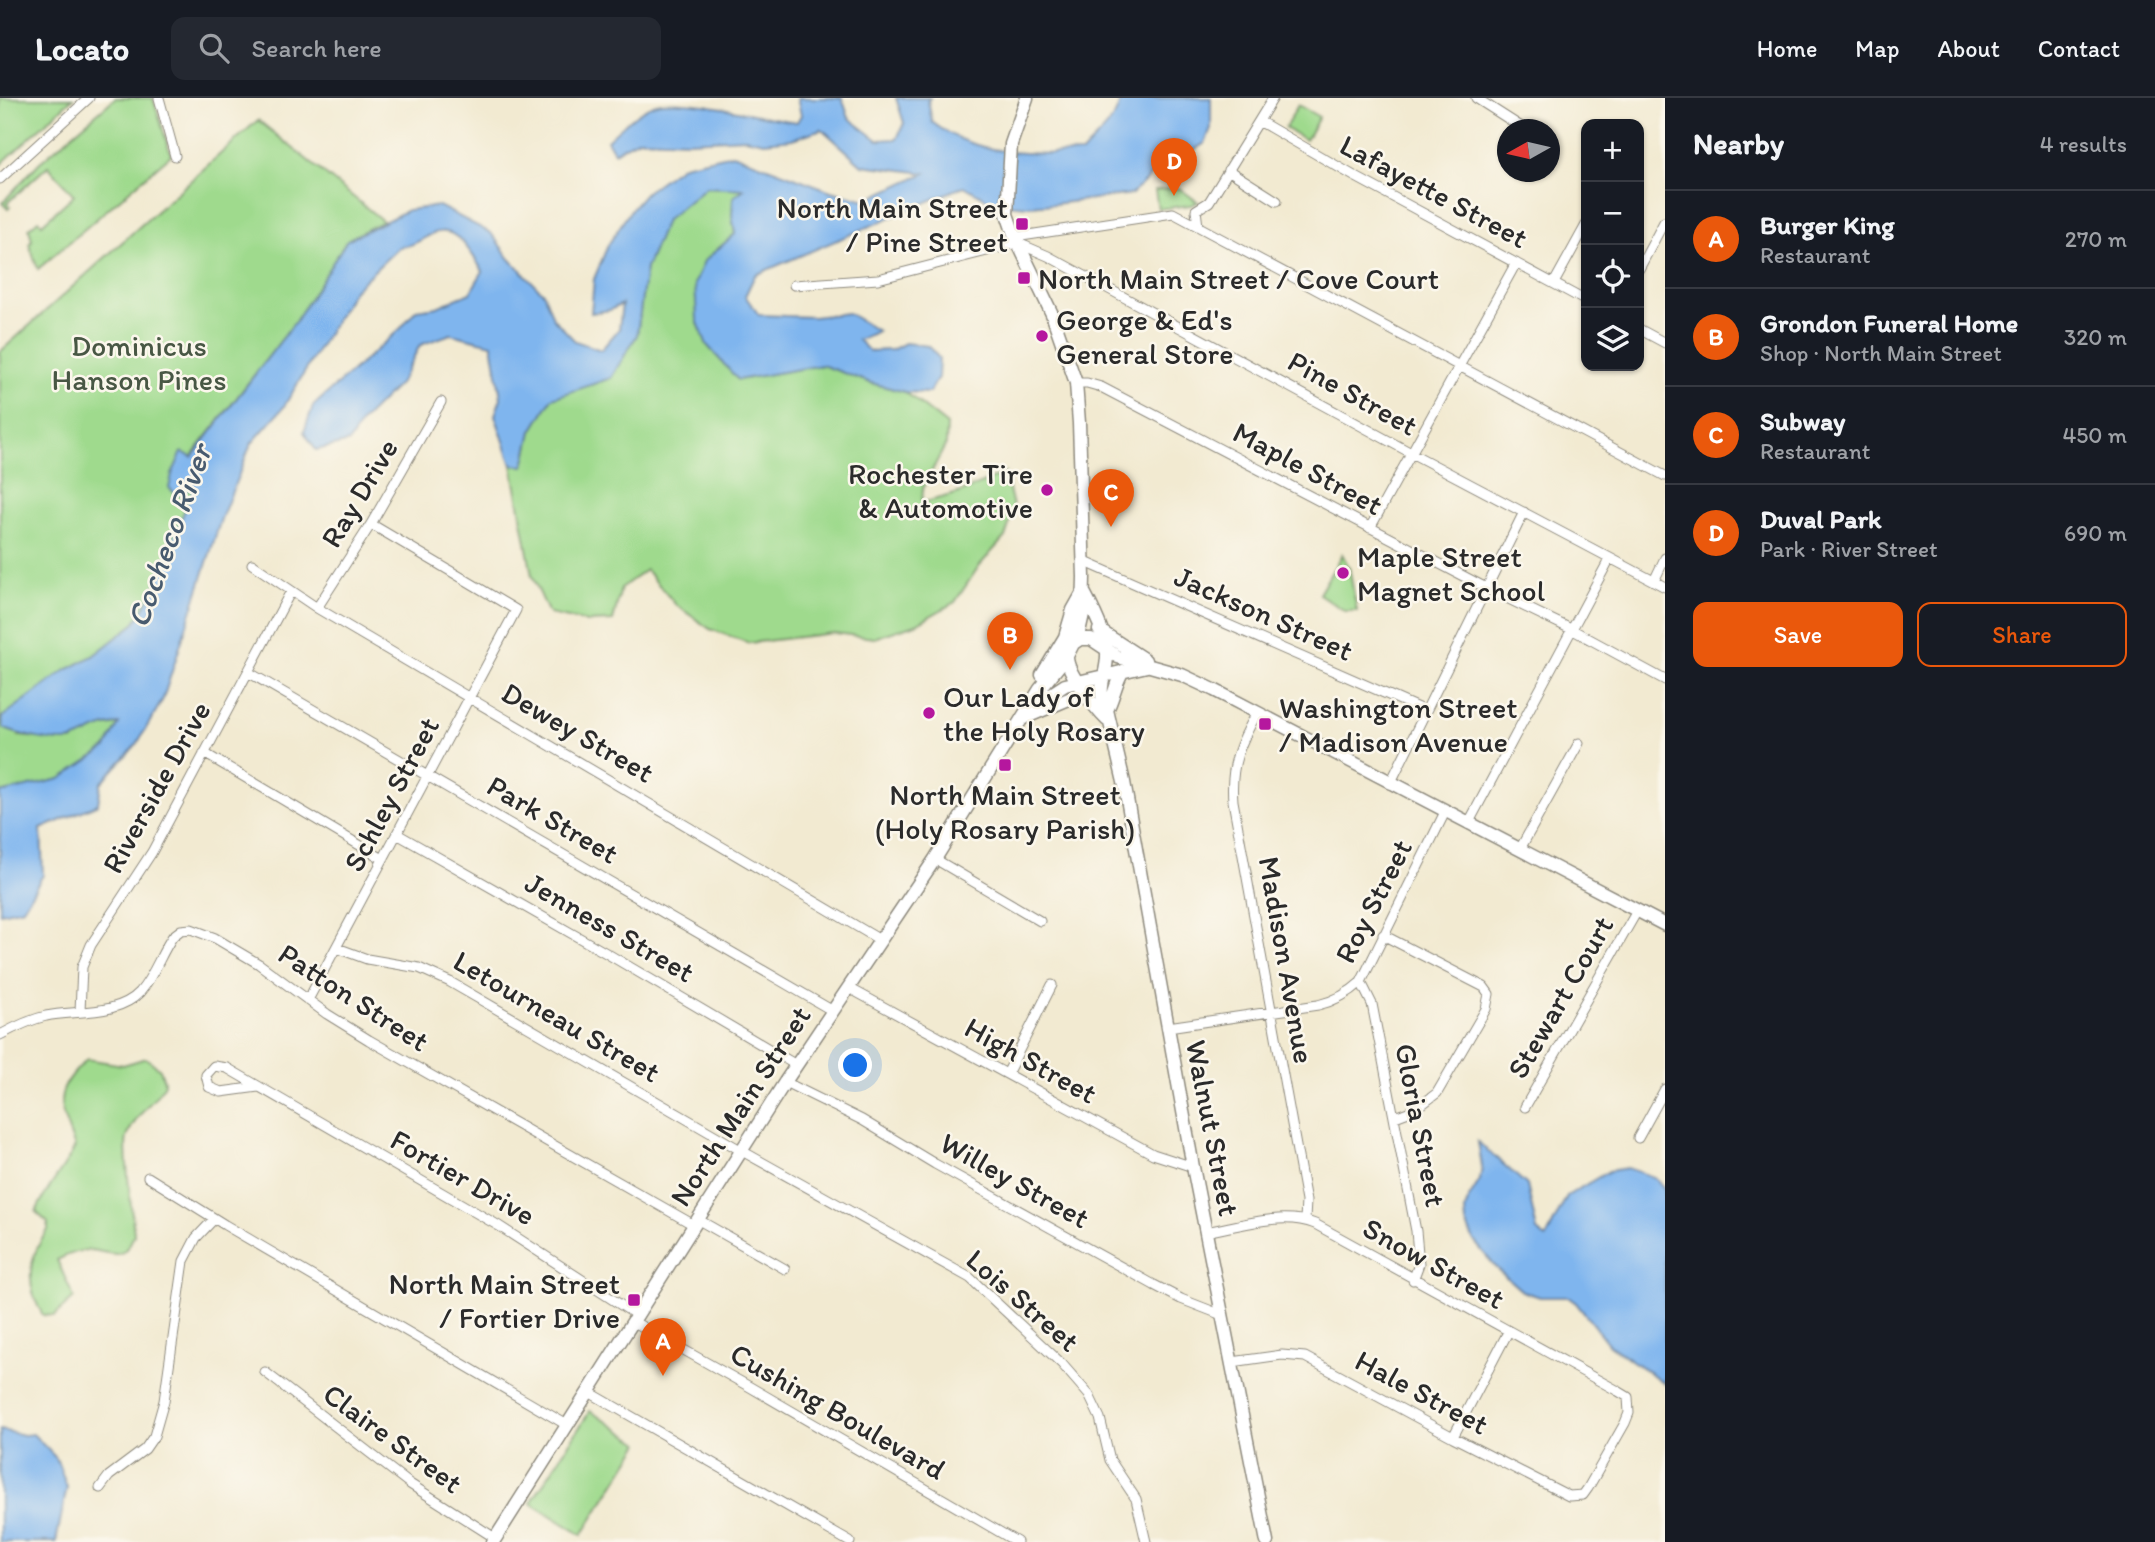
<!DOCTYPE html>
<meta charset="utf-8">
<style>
:root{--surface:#171b24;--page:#242831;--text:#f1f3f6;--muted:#9ea1a6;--line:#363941;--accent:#ea580c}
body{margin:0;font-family:Itim,sans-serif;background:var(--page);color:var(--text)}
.controls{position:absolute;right:21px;top:21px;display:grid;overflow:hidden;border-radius:14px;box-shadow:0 2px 5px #0004}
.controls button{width:63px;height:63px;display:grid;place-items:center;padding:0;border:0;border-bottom:2px solid var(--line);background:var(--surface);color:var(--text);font:35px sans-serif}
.compass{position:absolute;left:1497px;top:21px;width:63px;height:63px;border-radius:50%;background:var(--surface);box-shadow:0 2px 5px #0004;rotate:262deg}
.you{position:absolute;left:856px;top:968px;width:24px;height:24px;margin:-18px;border:5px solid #fff;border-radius:50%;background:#1a73e8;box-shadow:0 0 0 10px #1a73e833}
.badge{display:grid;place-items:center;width:46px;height:46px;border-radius:50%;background:var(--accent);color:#fff;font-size:23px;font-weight:700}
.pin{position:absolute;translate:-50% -58px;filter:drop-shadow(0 2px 4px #0008)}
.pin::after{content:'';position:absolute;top:37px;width:24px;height:21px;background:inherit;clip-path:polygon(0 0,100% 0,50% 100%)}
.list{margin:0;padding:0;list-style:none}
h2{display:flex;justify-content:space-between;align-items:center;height:91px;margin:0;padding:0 28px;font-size:30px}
h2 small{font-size:23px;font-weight:400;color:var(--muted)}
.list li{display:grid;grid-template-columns:46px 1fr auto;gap:21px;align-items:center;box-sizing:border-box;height:98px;padding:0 28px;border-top:2px solid var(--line)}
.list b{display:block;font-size:26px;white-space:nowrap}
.list p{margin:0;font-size:23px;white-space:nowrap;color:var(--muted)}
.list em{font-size:23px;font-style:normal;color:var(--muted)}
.actions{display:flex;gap:14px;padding:21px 28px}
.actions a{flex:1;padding:16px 0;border:2px solid var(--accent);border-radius:14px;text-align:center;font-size:24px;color:var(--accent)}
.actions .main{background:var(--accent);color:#fff}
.icon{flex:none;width:38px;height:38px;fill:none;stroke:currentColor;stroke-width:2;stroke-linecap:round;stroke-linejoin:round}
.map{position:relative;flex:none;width:1665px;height:1444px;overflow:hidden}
header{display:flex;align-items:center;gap:42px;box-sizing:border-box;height:98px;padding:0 35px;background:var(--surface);border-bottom:2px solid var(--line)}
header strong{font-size:33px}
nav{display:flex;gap:38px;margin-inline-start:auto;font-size:24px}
.search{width:490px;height:63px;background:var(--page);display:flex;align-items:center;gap:18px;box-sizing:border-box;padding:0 24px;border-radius:14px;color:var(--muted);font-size:26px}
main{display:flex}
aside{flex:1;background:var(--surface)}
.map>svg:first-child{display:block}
.green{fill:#9fda8d;stroke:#65825c;stroke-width:2}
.water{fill:#7fb5ee;stroke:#55708c;stroke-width:2}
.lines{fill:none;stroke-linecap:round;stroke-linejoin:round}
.street-casing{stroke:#8e8a7e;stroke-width:11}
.secondary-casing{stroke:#8e8a7e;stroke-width:15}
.street{stroke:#fff;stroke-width:9}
.secondary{stroke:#fff;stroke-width:12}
.poi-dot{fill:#b5179e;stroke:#fbf7ec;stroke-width:2.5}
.labels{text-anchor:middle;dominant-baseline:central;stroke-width:5;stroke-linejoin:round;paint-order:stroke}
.street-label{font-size:30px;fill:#2b2b2b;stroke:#fbf7ec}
.poi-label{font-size:30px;fill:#2b2b2b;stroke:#fbf7ec;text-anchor:start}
.park-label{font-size:30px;fill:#485744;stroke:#fbf7ec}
.water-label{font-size:32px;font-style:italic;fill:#485b6f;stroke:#fbf7ec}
</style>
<header>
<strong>Locato</strong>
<div class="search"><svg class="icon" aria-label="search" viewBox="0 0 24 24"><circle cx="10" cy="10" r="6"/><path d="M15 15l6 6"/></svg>Search here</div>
<nav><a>Home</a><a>Map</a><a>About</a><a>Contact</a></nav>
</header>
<main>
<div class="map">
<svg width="1665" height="1444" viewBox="0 0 1665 1444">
<rect width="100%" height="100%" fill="#fbf7ec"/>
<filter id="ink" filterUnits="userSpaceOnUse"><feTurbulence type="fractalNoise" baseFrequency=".0143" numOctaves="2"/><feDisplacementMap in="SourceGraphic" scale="14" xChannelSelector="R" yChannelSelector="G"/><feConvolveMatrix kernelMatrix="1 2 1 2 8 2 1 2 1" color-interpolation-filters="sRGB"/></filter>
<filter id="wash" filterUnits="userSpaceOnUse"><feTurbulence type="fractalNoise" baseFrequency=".00686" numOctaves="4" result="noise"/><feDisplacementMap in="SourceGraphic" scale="28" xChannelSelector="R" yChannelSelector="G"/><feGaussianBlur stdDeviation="1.57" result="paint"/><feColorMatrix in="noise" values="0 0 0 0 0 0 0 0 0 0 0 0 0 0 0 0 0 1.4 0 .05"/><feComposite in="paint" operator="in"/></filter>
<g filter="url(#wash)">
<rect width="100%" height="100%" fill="#f2ead1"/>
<path class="green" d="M 0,0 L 73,0 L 0,67 Z
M 115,0 L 153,0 L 171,57 L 38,171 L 29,146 L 32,143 L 29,130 L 38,122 L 42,126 L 74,97 L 48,68 L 7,105 L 10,109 L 8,111 L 2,105 L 39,65 Z
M 1298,7 L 1319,19 L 1306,42 L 1285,30 Z
M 258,22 L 383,123 L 347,142 L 295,224 L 191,359 L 182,355 L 195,386 L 153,494 L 135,525 L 93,558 L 66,572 L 19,638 L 71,643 L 99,629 L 120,626 L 106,650 L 60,682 L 0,695 L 0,254 Z
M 706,89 L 745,90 L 732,117 L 735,136 L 704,163 L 697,222 L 707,247 L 738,282 L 822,267 L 871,285 L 905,294 L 947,327 L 946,346 L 923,390 L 922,405 L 959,395 L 1005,375 L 1014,412 L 1005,439 L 979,468 L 955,504 L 916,526 L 874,540 L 834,535 L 749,545 L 710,531 L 676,507 L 646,472 L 621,490 L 613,523 L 587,524 L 549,516 L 532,478 L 512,367 L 524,368 L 532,333 L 552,300 L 611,280 L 637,237 L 646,170 L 666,122 Z
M 1179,90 L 1198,104 L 1191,107 L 1158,111 L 1155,92 Z
M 1342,456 L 1349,469 L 1357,513 L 1345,513 L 1319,496 Z
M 146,960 L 160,971 L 165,986 C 154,1004 134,1019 127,1039 C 123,1052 133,1120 134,1137 C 122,1166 113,1154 89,1152 C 78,1152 67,1157 57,1162 L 74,1200 L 54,1218 L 43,1217 C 24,1187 28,1159 48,1132 L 48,1125 L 36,1114 C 46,1090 64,1072 75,1049 C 58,1005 51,997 87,961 L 123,967 Z
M 590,1313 L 640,1345 L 582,1437 L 531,1405 Z"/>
<path class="water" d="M 797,0 L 842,0 L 849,20 L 878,42 L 897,41 L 904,25 L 896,0 L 930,0 L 928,2 L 932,24 C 975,58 1030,57 1082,55 C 1097,37 1118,24 1120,0 L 1211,0 L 1211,30 L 1205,45 L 1168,69 L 1159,69 L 1132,96 L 1054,106 L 1029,108 L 994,105 L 964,88 L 755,177 L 745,198 L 759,217 L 813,219 L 848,215 L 878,233 L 858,242 L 869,253 L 892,252 L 905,245 L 928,248 L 939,260 L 938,280 L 929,295 L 905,294 L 871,285 L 822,267 L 738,282 L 707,247 L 697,222 L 695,185 L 704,163 L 735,136 L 732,117 L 733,99 L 744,91 L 706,89 L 666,122 L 646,170 L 637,237 L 611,280 L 552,300 L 532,333 L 524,368 L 512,367 L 495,317 L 501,300 L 492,246 L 451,236 L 420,247 L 400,285 L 362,323 L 349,344 L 316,352 L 304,334 L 313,308 L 401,230 L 416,212 L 437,209 L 470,195 L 483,173 C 471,155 455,123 430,137 C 420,142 411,149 399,149 L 354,192 L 283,310 L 251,346 L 221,421 L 163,601 L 137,646 L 101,685 L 98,706 L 41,731 L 43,777 L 23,810 L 0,815 L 0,695 L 60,681 L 106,650 L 119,626 C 99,627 90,636 73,642 C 58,646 17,637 3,630 L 2,619 L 66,572 L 93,558 L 135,525 L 153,494 L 194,388 L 178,398 L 169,390 L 172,376 L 182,354 L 192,359 L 295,224 L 347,142 L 408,112 L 439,108 L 491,135 L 510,161 L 544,196 L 553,220 L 575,243 L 601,252 L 619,231 L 622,206 L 610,212 L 591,215 L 594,181 L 608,147 L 632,110 L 646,94 L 683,67 L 733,56 L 831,93 L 866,102 L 925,75 L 862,67 L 822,31 L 792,41 L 764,44 L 745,40 L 689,43 L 639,41 L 614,54 L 607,42 C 620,30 643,7 661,5 C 700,1 757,19 797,24 L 801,17 Z
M 1478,1044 L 1527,1087 L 1537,1133 L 1546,1140 L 1567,1098 L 1609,1073 L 1627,1070 L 1654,1079 L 1665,1091 L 1665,1285 L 1609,1247 L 1576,1205 L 1568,1199 L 1540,1199 L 1522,1193 L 1497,1171 L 1474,1143 L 1466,1125 L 1465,1112 L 1469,1100 L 1480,1082 L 1482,1068 Z
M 0,1332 L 24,1337 L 33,1336 L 56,1360 L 67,1389 L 56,1444 L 0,1444 Z"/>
</g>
<g filter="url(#ink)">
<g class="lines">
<defs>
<path id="street" d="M 159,0 L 175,58
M 1476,0 L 1526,32
M 1259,23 L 1354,78 L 1586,203
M 1228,72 L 1277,103
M 0,81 L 89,0
M 1198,128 L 1196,112 L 1209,104 L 1273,0
M 1015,139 L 1173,115 L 1665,378
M 1639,171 L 1664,124
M 1554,185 L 1586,127
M 794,187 L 878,181 L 1018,145 L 1048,158 L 1413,356 L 1665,489
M 1639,231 L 1665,245
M 1076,285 L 1087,285 L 1101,289 L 1488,491 L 1571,531 L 1665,582
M 1370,430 L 1516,165
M 1083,463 L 1425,613
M 252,466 L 317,510 L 880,842
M 1654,483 L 1665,460
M 317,510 L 371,426 L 441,304
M 248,574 L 833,913
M 1257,615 C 1240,645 1230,667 1233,703 L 1306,1103 L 1305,1122
M 204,655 L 383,761
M 1390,686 L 1524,414
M 1468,726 L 1610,460
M 397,736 L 606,855 L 796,967
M 1520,751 L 1579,645
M 935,761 L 1040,823
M 1383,837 L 1484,889 L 1489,896 L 1486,911 L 1437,995 L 1416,1011 L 1395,1019
M 337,850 L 367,861 L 419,870 L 450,884 L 742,1053 L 970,1180 L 1062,1266 L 1089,1297 L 1100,1320 L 1110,1362 L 1136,1401 L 1146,1444
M 1361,884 L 1372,906 L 1416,1133 L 1419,1166 L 1413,1182
M 849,890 L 1153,1056 L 1193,1069
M 308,902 L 516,512 L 371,426
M 80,913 L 82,869 L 91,847 L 152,754 L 291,493
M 1168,929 L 1318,907 C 1335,903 1348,896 1361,884 L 1445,714
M 0,937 C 15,929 29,922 46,918 C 75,912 118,918 140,894 C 154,878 161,855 173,838 L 181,832 L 191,831 L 215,840 L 259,866 L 327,916 L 369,942 L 694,1127
M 1007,976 L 1052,887
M 785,984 L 862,1022 L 935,1066 L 1154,1187 L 1181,1201 L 1222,1217
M 258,989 L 221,994 L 209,989 L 206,977 L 214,968 L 227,970 L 499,1128 L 638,1218
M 1525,1009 L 1637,813
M 1638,1040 L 1665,991
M 148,1079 L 225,1127 L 567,1327
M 697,1121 L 785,1171
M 1206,1134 C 1239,1128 1282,1113 1315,1126 L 1618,1293 L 1628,1299 L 1629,1315 L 1625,1325 L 1588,1390 L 1583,1397 L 1569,1398 L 1453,1339 L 1305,1259 L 1282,1257 L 1232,1264
M 634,1224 L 750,1289 L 1017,1444
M 265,1274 L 410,1386 L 495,1440
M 589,1294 L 850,1444
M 1453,1339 L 1508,1234
M 100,1390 L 109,1378 L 145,1351 L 154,1338 L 164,1303 L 184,1163 L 196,1140 L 214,1121"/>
<path id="secondary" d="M 1085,496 C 1093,511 1108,542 1107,558 C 1107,578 1095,591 1107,612 L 1124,684 L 1193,1069 L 1267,1444
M 1099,532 L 1145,562
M 1074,545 L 1080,541 L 1091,541 L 1118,559 L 1182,577 L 1214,592 L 1665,827
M 1067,558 C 1066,574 1095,610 1107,622
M 1042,577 L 1065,539 L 1073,512 L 1082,496
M 1033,603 L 1045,600 L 1065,587 L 1147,568
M 1107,612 C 1114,599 1115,585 1123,573
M 1024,620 L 1071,600 L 1088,598
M 493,1444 L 785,984 L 935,761 L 1040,591 L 1067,558 L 1079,534 L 1083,516 L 1084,479 L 1079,325 L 1076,285 L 1052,216 L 1015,139 L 1007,116 L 1011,46 L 1027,0"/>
</defs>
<use href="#street" class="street-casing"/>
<use href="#secondary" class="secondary-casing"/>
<use href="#street" class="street"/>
<use href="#secondary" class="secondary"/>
</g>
</g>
<g class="poi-dot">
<rect x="1015" y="119" width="14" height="14" rx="3.5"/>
<rect x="1017" y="173" width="14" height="14" rx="3.5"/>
<circle cx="1042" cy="238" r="7"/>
<circle cx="1047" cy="392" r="7"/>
<circle cx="1343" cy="475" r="7"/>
<circle cx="929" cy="615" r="7"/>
<rect x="1258" y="619" width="14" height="14" rx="3.5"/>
<rect x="998" y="660" width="14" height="14" rx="3.5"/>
<rect x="627" y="1195" width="14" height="14" rx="3.5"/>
</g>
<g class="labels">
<g class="street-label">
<text transform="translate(1434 93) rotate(28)">Lafayette Street</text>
<text transform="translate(1353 295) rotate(29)">Pine Street</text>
<text transform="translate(1308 370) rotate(28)">Maple Street</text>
<text transform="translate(359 395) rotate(-59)">Ray Drive</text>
<text transform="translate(1264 515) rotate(24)">Jackson Street</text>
<text transform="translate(578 634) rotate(30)">Dewey Street</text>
<text transform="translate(156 689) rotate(-61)">Riverside Drive</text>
<text transform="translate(391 696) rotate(-62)">Schley Street</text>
<text transform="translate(553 721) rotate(30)">Park Street</text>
<text transform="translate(1373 803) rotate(-63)">Roy Street</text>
<text transform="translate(610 829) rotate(30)">Jenness Street</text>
<text transform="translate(1287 862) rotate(80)">Madison Avenue</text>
<text transform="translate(354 899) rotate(33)">Patton Street</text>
<text transform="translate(1560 899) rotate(-60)">Stewart Court</text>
<text transform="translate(557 918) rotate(30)">Letourneau Street</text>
<text transform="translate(1031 962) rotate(29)">High Street</text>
<text transform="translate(740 1008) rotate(-57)">North Main Street</text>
<text transform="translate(1421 1027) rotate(79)">Gloria Street</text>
<text transform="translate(1213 1030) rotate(79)">Walnut Street</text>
<text transform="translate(463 1079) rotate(30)">Fortier Drive</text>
<text transform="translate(1015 1082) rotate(29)">Willey Street</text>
<text transform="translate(1434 1165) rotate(29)">Snow Street</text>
<text transform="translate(1023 1202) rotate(41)">Lois Street</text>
<text transform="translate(1422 1294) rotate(28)">Hale Street</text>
<text transform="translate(838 1313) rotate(30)">Cushing Boulevard</text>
<text transform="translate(393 1340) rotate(36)">Claire Street</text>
</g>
<g class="poi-label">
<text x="1008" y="109" text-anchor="end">North Main Street<tspan x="1008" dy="34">/ Pine Street</tspan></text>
<text x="1038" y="180">North Main Street / Cove Court</text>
<text x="1056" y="221">George &amp; Ed's<tspan x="1056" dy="34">General Store</tspan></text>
<text x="1033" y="375" text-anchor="end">Rochester Tire<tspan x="1033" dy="34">&amp; Automotive</tspan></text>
<text x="1357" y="458">Maple Street<tspan x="1357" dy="34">Magnet School</tspan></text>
<text x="943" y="598">Our Lady of<tspan x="943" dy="34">the Holy Rosary</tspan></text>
<text x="1279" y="609">Washington Street<tspan x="1279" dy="34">/ Madison Avenue</tspan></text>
<text x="1005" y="696" text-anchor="middle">North Main Street<tspan x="1005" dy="34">(Holy Rosary Parish)</tspan></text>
<text x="620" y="1185" text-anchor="end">North Main Street<tspan x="620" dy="34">/ Fortier Drive</tspan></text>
</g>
<g class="park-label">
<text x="139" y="247">Dominicus<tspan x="139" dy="34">Hanson Pines</tspan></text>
</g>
<g class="water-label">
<text transform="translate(169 438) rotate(-70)">Cocheco River</text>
</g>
</g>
</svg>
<div class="controls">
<button>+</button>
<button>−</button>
<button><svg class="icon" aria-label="locate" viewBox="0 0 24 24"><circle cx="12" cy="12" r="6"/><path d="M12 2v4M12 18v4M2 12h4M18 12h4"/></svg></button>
<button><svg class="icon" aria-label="layers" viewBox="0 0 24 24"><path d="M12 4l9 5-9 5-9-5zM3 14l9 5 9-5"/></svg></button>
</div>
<svg class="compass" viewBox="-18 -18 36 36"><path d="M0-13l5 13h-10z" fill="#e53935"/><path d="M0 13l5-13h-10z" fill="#9ea1a6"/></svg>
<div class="you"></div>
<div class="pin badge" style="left:663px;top:1278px">A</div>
<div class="pin badge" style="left:1010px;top:572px">B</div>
<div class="pin badge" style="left:1111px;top:429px">C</div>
<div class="pin badge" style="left:1174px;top:98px">D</div>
</div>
<aside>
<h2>Nearby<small>4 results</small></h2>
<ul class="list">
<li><span class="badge">A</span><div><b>Burger King</b><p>Restaurant</p></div><em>270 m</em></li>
<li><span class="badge">B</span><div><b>Grondon Funeral Home</b><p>Shop · North Main Street</p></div><em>320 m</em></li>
<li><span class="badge">C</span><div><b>Subway</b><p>Restaurant</p></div><em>450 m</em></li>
<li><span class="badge">D</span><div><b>Duval Park</b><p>Park · River Street</p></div><em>690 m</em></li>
</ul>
<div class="actions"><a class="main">Save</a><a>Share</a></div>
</aside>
</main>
